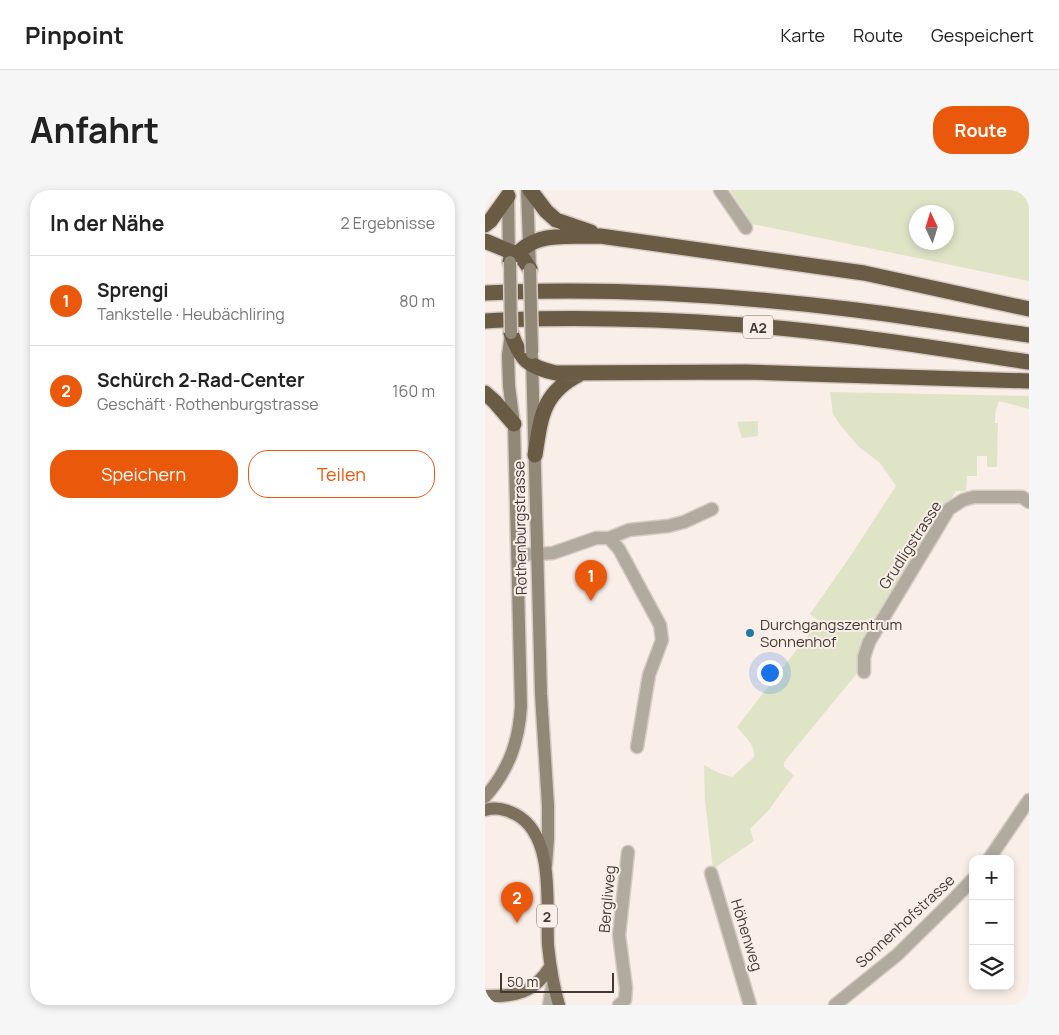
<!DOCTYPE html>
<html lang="de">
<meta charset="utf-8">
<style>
:root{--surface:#fff;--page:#f6f6f6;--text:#222;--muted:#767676;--line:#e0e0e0;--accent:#ea580c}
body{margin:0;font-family:Manrope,sans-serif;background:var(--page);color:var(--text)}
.controls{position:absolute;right:15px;bottom:15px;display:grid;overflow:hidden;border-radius:10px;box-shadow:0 2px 8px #0003}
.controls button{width:45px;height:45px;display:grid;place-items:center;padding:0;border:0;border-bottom:1px solid var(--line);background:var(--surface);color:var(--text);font:25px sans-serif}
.compass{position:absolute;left:424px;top:15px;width:45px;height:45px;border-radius:50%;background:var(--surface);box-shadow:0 2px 8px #0003;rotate:356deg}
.scale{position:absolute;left:15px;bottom:12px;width:114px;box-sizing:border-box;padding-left:5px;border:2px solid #453933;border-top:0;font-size:14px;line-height:18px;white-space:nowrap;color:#453933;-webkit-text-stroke:4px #faeee8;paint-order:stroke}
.you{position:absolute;left:284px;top:482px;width:18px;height:18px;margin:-12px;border:4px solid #fff;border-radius:50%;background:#1a73e8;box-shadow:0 0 0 8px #1a73e833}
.badge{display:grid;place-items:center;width:32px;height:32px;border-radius:50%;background:var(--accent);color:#fff;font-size:16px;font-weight:700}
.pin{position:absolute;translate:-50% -41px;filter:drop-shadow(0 1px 2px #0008)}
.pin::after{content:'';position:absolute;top:26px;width:18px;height:15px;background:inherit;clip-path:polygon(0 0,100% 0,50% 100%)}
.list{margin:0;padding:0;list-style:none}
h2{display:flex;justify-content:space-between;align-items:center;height:65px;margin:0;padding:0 20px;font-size:21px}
h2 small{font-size:16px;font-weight:400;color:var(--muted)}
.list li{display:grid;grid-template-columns:32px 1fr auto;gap:15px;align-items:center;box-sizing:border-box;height:90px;padding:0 20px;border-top:1px solid var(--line)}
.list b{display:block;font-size:19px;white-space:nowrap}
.list p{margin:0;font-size:16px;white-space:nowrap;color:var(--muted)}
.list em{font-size:16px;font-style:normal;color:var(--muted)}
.actions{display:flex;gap:10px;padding:15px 20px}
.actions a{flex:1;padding:11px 0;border:1px solid var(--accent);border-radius:20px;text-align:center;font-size:18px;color:var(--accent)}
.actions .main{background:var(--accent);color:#fff}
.icon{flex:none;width:28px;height:28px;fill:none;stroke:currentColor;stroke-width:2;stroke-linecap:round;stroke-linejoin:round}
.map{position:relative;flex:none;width:544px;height:815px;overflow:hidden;border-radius:20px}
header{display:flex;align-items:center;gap:30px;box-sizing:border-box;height:70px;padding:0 25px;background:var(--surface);border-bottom:1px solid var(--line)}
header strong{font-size:24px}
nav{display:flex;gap:28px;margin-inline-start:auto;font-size:18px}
.intro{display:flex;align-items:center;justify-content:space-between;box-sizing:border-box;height:120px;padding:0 30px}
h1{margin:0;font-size:35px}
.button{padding:12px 22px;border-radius:20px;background:var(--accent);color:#fff;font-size:18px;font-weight:700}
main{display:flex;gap:30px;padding:0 30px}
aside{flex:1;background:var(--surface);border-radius:20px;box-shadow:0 2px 8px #0003}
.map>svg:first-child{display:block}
.green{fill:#dfe4c7;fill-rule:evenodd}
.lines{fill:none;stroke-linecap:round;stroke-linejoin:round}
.minor-casing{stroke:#d6cac4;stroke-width:15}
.tertiary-casing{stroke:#d6cac4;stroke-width:15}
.secondary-casing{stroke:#d6cac4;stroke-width:15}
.primary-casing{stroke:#d6cac4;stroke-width:15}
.motorway-casing{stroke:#d6cac4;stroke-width:18}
.minor{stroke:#b1aa9f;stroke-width:12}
.tertiary{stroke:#b1aa9f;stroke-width:12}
.secondary{stroke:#928878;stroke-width:12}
.primary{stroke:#7c705c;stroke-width:12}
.motorway{stroke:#695b44;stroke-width:15}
.secondary-bridge-casing{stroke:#d6cac4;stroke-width:15;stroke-linecap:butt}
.secondary-bridge{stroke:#928878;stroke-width:12}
.poi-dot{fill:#1f78a7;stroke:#faeee8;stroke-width:2}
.labels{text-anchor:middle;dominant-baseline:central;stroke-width:4;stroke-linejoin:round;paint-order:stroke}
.shield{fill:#faeee8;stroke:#7b6f69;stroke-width:1}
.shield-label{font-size:14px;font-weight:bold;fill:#453933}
.street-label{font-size:15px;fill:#453933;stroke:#faeee8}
.poi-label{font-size:15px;fill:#453933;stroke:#faeee8;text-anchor:start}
</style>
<header>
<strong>Pinpoint</strong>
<nav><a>Karte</a><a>Route</a><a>Gespeichert</a></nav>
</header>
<div class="intro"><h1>Anfahrt</h1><a class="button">Route</a></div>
<main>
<aside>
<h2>In der Nähe<small>2 Ergebnisse</small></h2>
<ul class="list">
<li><span class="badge">1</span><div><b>Sprengi</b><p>Tankstelle · Heubächliring</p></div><em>80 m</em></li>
<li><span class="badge">2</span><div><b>Schürch 2-Rad-Center</b><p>Geschäft · Rothenburgstrasse</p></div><em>160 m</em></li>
</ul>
<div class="actions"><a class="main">Speichern</a><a>Teilen</a></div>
</aside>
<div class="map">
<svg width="544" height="815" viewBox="0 0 544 815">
<rect width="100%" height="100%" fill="#faeee8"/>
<path class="green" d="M 245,0 L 544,0 L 544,91 L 267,34 ZM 462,22 L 462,52 L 432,52 L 432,22 Z
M 345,202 L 544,206 L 544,219 L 514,211 L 510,224 L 510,233 L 513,233 L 512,277 L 502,277 L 502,266 L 492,266 L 492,286 L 482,286 L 481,301 L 471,301 L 383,441 L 377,453 L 374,481 L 299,572 L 299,577 L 309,585 L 284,620 L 265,639 L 269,651 L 228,679 L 220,611 L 219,575 L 234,583 L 247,587 L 269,567 C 271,555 259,546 252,537 L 334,431 L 325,424 L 364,368 L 411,296 L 395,273 L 374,257 L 355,235 L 348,224 Z
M 273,231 L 273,246 L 257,248 L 252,232 Z"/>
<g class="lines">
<defs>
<path id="minor" d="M 235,0 L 261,38
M 124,348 L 134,359 L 175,435 L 177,450 L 164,485 L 152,557
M 33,365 L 68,363 L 111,348 L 124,348 L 144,340 L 183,336 L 199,332 L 227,319
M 379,482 L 379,467 L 384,452 L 464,319 L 478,310 L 489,307 L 537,307 L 544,312
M 504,669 L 544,610
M 226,683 L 265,815
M 134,815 L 140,810 L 141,798 L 134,745 L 143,662
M 350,815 L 412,765 L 468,710 L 488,689"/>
<path id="tertiary" d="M 64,815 L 68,792"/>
<path id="secondary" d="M 42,0 L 45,79
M 23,2 L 24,70
M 47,168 L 56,504 L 63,616 L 63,649 L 61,675
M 0,607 C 24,580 34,551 36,516 L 29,234 L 24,196 L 23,165 L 26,143"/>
<path id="primary" d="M 0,620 C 10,617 20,619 30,624 C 71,645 61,716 63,755 C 65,775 68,795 74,815
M 0,806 C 30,807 49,803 65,777"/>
<path id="motorway" d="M 45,0 L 61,21 L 71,30 L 106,42
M 0,35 L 5,31 L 23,6
M 0,51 L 36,66 L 45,79
M 25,72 C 49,39 79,48 115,46 L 379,83 L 544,119
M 0,103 C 123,97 249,105 371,120 C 429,127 486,137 544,145
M 0,131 C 86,126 172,129 258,135 C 354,142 449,158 544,172
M 26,143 C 36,170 43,177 71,183 L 261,182 L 544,191
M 0,203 L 10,212 L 29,234
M 50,265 C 56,227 57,203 95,184"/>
</defs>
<use href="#minor" class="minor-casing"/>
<use href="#tertiary" class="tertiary-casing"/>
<use href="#secondary" class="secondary-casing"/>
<use href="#primary" class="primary-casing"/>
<use href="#motorway" class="motorway-casing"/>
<use href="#minor" class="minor"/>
<use href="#tertiary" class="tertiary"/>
<use href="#secondary" class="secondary"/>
<use href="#primary" class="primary"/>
<use href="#motorway" class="motorway"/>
<defs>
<path id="secondary-bridge" d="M 25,72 L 26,143
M 45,79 L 47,163"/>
</defs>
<use href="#secondary-bridge" class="secondary-bridge-casing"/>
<use href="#secondary-bridge" class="secondary-bridge"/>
</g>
<circle class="poi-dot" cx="265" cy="443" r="5"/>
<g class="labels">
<g class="shield">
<rect x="258" y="125.5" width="30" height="23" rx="4"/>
<rect x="52" y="714.5" width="20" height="23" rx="4"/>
</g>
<g class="shield-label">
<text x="273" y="137">A2</text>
<text x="62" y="726">2</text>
</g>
<g class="street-label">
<text transform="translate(35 338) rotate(-91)">Rothenburgstrasse</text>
<text transform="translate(425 355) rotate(-57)">Grudligstrasse</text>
<text transform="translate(122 709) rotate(-85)">Bergliweg</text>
<text transform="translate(420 731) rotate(-43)">Sonnenhofstrasse</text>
<text transform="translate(262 745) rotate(73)">Höhenweg</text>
</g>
<g class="poi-label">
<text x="275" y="434">Durchgangszentrum<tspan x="275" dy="17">Sonnenhof</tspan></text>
</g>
</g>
</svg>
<div class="controls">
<button>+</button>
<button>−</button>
<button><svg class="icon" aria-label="layers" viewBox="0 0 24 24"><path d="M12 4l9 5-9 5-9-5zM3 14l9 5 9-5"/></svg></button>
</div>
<svg class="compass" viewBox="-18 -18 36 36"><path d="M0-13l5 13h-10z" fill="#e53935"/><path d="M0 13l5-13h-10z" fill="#767676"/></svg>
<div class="scale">50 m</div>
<div class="you"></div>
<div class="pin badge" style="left:106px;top:411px">1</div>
<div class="pin badge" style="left:32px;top:733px">2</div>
</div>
</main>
